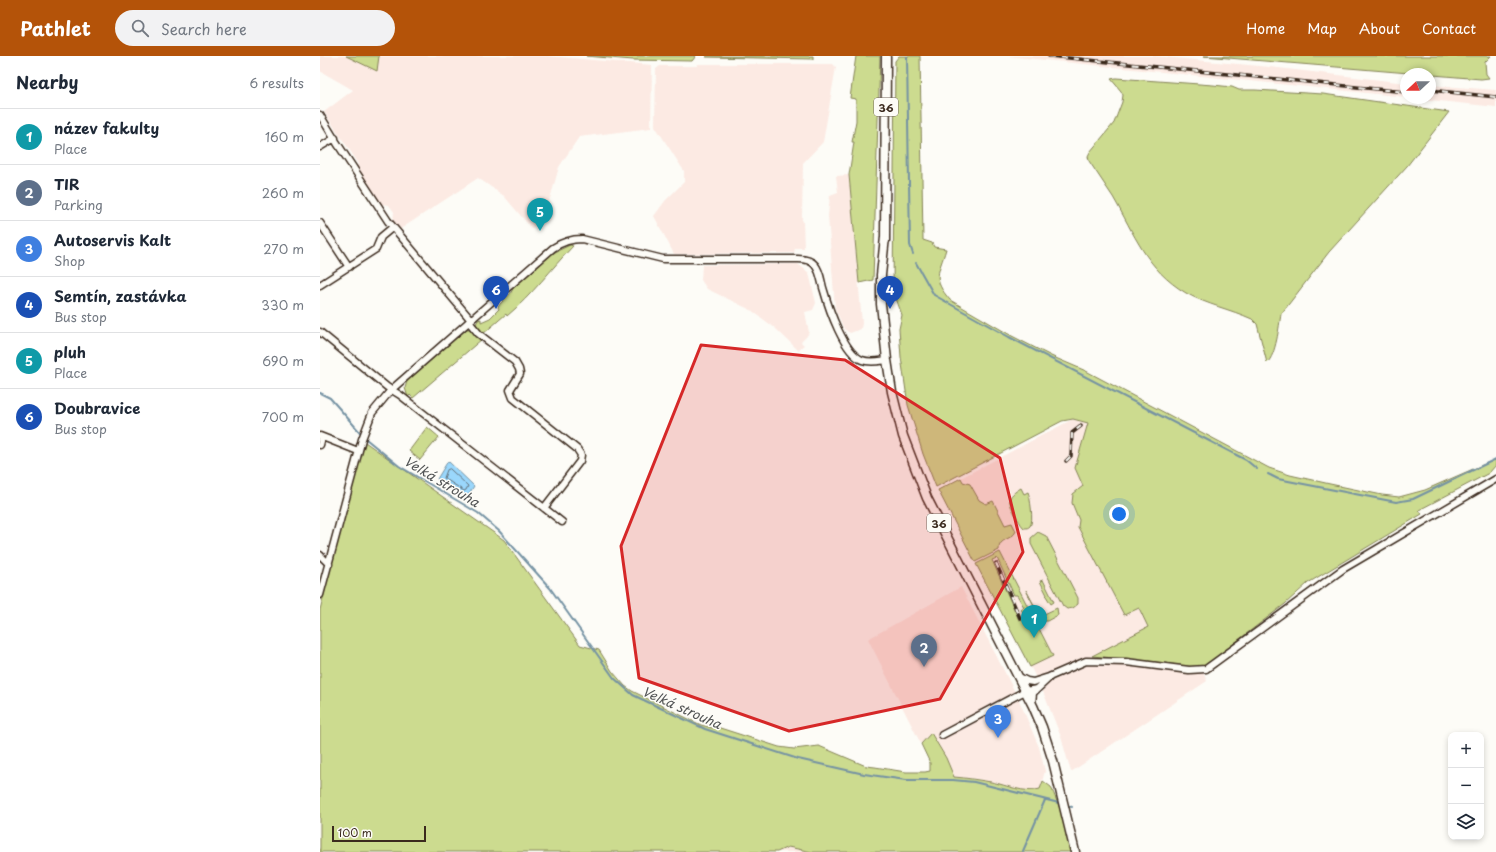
<!DOCTYPE html>
<meta charset="utf-8">
<style>
:root{--surface:#fff;--page:#f2f2f3;--text:#1f2937;--muted:#747a83;--line:#e0e1e3;--accent:#b45309}
body{margin:0;font-family:"Playpen Sans",sans-serif;background:var(--page);color:var(--text)}
.controls{position:absolute;right:12px;bottom:12px;display:grid;overflow:hidden;border-radius:8px;box-shadow:0 2px 6px #0003}
.controls button{width:36px;height:36px;display:grid;place-items:center;padding:0;border:0;border-bottom:1px solid var(--line);background:var(--surface);color:var(--text);font:20px sans-serif}
.compass{position:absolute;left:1080px;top:12px;width:36px;height:36px;border-radius:50%;background:var(--surface);box-shadow:0 2px 6px #0003;rotate:248deg}
.scale{position:absolute;left:12px;bottom:10px;width:94px;box-sizing:border-box;padding-left:4px;border:2px solid #3b2a1e;border-top:0;font-size:11px;line-height:14px;white-space:nowrap;color:#3b2a1e;-webkit-text-stroke:3px #fdfcf7;paint-order:stroke}
.you{position:absolute;left:799px;top:458px;width:14px;height:14px;margin:-10px;border:3px solid #fff;border-radius:50%;background:#1a73e8;box-shadow:0 0 0 6px #1a73e833}
.badge{display:grid;place-items:center;width:26px;height:26px;border-radius:50%;background:var(--accent);color:#fff;font-size:13px;font-weight:700}
.pin{position:absolute;translate:-50% -33px;filter:drop-shadow(0 1px 2px #0008)}
.pin::after{content:'';position:absolute;top:21px;width:14px;height:12px;background:inherit;clip-path:polygon(0 0,100% 0,50% 100%)}
.list{margin:0;padding:0;list-style:none}
h2{display:flex;justify-content:space-between;align-items:center;height:52px;margin:0;padding:0 16px;font-size:17px}
h2 small{font-size:13px;font-weight:400;color:var(--muted)}
.list li{display:grid;grid-template-columns:26px 1fr auto;gap:12px;align-items:center;box-sizing:border-box;height:56px;padding:0 16px;border-top:1px solid var(--line)}
.list b{display:block;font-size:15px;white-space:nowrap}
.list p{margin:0;font-size:13px;white-space:nowrap;color:var(--muted)}
.list em{font-size:13px;font-style:normal;color:var(--muted)}
.icon{flex:none;width:22px;height:22px;fill:none;stroke:currentColor;stroke-width:2;stroke-linecap:round;stroke-linejoin:round}
.map{position:relative;flex:none;width:1176px;height:796px;overflow:hidden}
header{display:flex;align-items:center;gap:24px;box-sizing:border-box;height:56px;padding:0 20px;background:var(--accent);color:#fff}
header strong{font-size:19px}
nav{display:flex;gap:22px;margin-inline-start:auto;font-size:14px}
.search{width:280px;height:36px;background:var(--page);display:flex;align-items:center;gap:10px;box-sizing:border-box;padding:0 14px;border-radius:22px;color:var(--muted);font-size:15px}
main{display:flex}
aside{flex:1;background:var(--surface)}
.map>svg:first-child{display:block}
.built{fill:#fceae3}
.green{fill:#ccdb8f;stroke:#848256;fill-rule:evenodd}
.water{fill:#9ad7fc;stroke:#7492a3}
.lines{fill:none;stroke-linecap:round;stroke-linejoin:round}
.shore{stroke:#616f77;stroke-width:1}
.stream{stroke:#7492a3;stroke-width:2}
.minor-casing{stroke:#3b2a1e;stroke-width:9}
.major-casing{stroke:#3b2a1e;stroke-width:11}
.minor{stroke:#fdfcf7;stroke-width:6}
.major{stroke:#fdfcf7;stroke-width:8}
.rail-casing{stroke:#3b2a1e;stroke-width:3.5}
.rail{stroke:#fdfcf7;stroke-width:2;stroke-dasharray:6;stroke-linecap:butt}
.marked{fill:#d62828;fill-opacity:0.2;stroke:#d62828;stroke-width:3;stroke-linejoin:round}
.labels{text-anchor:middle;dominant-baseline:central;stroke-width:3;stroke-linejoin:round;paint-order:stroke}
.shield{fill:#fdfcf7;stroke:#75695f;stroke-width:1}
.shield-label{font-size:11px;font-weight:bold;fill:#3b2a1e}
.water-label{font-size:13px;font-style:italic;fill:#535556;stroke:#fdfcf7}
</style>
<header>
<strong>Pathlet</strong>
<div class="search"><svg class="icon" aria-label="search" viewBox="0 0 24 24"><circle cx="10" cy="10" r="6"/><path d="M15 15l6 6"/></svg>Search here</div>
<nav><a>Home</a><a>Map</a><a>About</a><a>Contact</a></nav>
</header>
<main>
<aside>
<h2>Nearby<small>6 results</small></h2>
<ul class="list">
<li><span class="badge" style="background:#0f9aa8">1</span><div><b>název fakulty</b><p>Place</p></div><em>160 m</em></li>
<li><span class="badge" style="background:#5c6f8a">2</span><div><b>TIR</b><p>Parking</p></div><em>260 m</em></li>
<li><span class="badge" style="background:#3f7fe0">3</span><div><b>Autoservis Kalt</b><p>Shop</p></div><em>270 m</em></li>
<li><span class="badge" style="background:#1a4fb4">4</span><div><b>Semtín, zastávka</b><p>Bus stop</p></div><em>330 m</em></li>
<li><span class="badge" style="background:#0f9aa8">5</span><div><b>pluh</b><p>Place</p></div><em>690 m</em></li>
<li><span class="badge" style="background:#1a4fb4">6</span><div><b>Doubravice</b><p>Bus stop</p></div><em>700 m</em></li>
</ul>
</aside>
<div class="map">
<svg width="1176" height="796" viewBox="0 0 1176 796">
<rect width="100%" height="100%" fill="#fdfcf7"/>
<filter id="ink" filterUnits="userSpaceOnUse"><feTurbulence type="fractalNoise" baseFrequency=".025" numOctaves="2"/><feDisplacementMap in="SourceGraphic" scale="8" xChannelSelector="R" yChannelSelector="G"/><feConvolveMatrix kernelMatrix="1 2 1 2 8 2 1 2 1" color-interpolation-filters="sRGB"/></filter>
<g filter="url(#ink)">
<path class="built" d="M 0,0 L 226,0 L 332,9 L 331,72 L 259,81 L 239,111 L 226,157 L 212,173 L 184,140 L 158,122 L 79,174 L 73,167 L 74,156 L 69,149 L 61,148 L 36,110 L 39,108 L 4,56 L 33,34 L 0,15 Z
M 687,0 L 833,0 L 950,11 L 1086,27 L 1086,41 Z
M 378,8 L 513,8 L 516,11 L 503,86 L 483,107 L 482,164 L 483,165 L 484,192 L 475,192 L 474,197 L 354,198 L 334,160 L 345,145 L 364,126 L 364,115 L 335,70 L 336,13 L 340,10 L 377,10 Z
M 1110,29 L 1176,34 L 1176,51 L 1091,42 L 1110,42 Z
M 529,119 L 542,267 L 541,273 L 530,277 L 524,273 L 515,252 L 508,160 L 510,139 L 518,136 L 516,120 Z
M 478,208 L 489,217 L 496,247 L 493,254 L 485,256 L 489,276 L 487,280 L 481,286 L 484,289 L 478,294 L 455,272 L 431,254 L 387,233 L 381,224 L 382,209 Z
M 753,363 L 768,367 L 887,625 L 751,716 L 741,681 L 722,633 L 618,434 Z
M 641,531 L 699,644 L 719,691 L 725,715 L 720,733 L 713,735 L 702,734 L 656,723 L 634,721 L 626,702 L 611,677 L 601,688 L 548,583 Z
M 468,791 L 492,796 L 457,796 Z"/>
<path class="green" d="M 26,0 L 59,0 L 57,15 Z
M 266,0 L 376,0 L 372,5 L 313,4 Z
M 387,0 L 493,0 L 493,3 L 386,1 Z
M 536,0 L 560,0 L 553,224 L 539,227 L 529,119 L 534,86 L 532,86 L 536,65 L 536,43 L 530,42 Z
M 579,0 L 600,0 L 603,184 L 612,187 L 614,191 L 626,193 C 619,217 611,222 630,244 L 692,280 L 731,300 L 766,315 L 949,412 L 970,419 L 1010,428 L 1062,439 L 1079,441 L 1105,434 L 1176,403 L 1176,409 L 1169,417 L 1099,454 L 1102,458 L 988,527 L 965,548 L 882,612 L 827,605 L 772,600 L 828,571 L 819,552 L 804,559 L 758,471 L 759,464 L 752,447 L 753,438 L 763,430 L 755,412 L 768,367 L 753,363 L 742,365 L 616,431 L 603,398 L 588,349 L 581,301 L 579,273 L 582,259 L 573,234 L 575,5 Z
M 884,0 L 1171,0 L 1165,6 L 1166,18 L 1169,22 L 1161,23 Z
M 796,22 L 893,29 L 912,31 L 919,34 L 935,34 L 1003,38 L 1129,56 L 1087,110 L 1009,196 L 965,253 L 961,258 C 959,270 956,299 947,307 L 937,268 L 932,263 C 910,253 887,249 866,237 C 826,213 815,179 793,141 C 785,129 777,117 769,105 L 768,100 L 770,96 L 794,67 L 802,46 L 803,39 L 801,35 L 791,23 Z
M 250,189 L 253,190 C 231,213 212,239 187,260 L 186,258 L 163,278 L 156,268 L 158,264 L 161,263 L 161,266 L 170,262 L 179,253 L 178,251 C 182,244 191,240 193,232 L 233,197 Z
M 147,273 L 151,273 L 162,283 L 93,342 L 90,339 L 88,341 L 85,332 L 87,325 Z
M 107,371 L 119,381 L 100,404 L 89,395 Z
M 45,386 L 184,484 L 260,589 L 279,594 L 292,615 L 305,630 L 312,635 L 381,669 L 392,672 L 400,672 L 459,691 L 474,693 L 499,690 L 546,710 L 555,711 L 586,716 L 605,716 L 610,715 L 610,707 L 601,688 L 611,677 L 626,702 L 634,721 C 647,722 659,724 671,726 C 687,729 704,738 720,733 L 723,725 L 731,731 L 741,755 L 751,796 L 492,796 L 468,791 L 457,796 L 0,796 L 0,554 L 20,473 Z
M 641,422 L 643,426 L 650,428 L 659,444 L 666,448 L 673,445 L 685,469 L 692,467 L 696,475 C 693,484 678,482 679,494 L 655,506 L 618,434 Z
M 701,432 L 704,438 L 708,436 C 710,440 714,466 710,470 C 708,472 707,472 704,472 C 700,468 698,463 695,458 C 688,445 686,441 701,432 Z
M 718,476 L 726,480 L 758,542 L 758,548 L 753,552 L 747,553 L 743,550 L 711,488 L 711,482 Z
M 680,496 L 733,600 L 710,611 L 656,508 ZM 677,502 L 694,539 L 697,539 L 704,551 L 701,553 L 705,561 L 699,564 L 672,504 Z
M 723,524 L 734,546 L 731,548 L 726,540 L 727,539 L 720,525 Z
M 706,534 L 720,560 L 737,552 L 738,559 L 727,565 L 722,565 Z"/>
<path class="water" d="M 128,405 L 154,430 L 147,441 L 117,423 Z"/>
<g class="lines">
<path class="shore" d="M 130,413 L 148,430 L 146,434 L 144,435 L 124,422 L 127,414 Z"/>
<path class="stream" d="M 587,1 L 590,189 L 593,198
M 596,207 L 614,239 L 689,281 L 926,404 L 937,413
M 0,337 L 10,342 L 46,383 L 79,410 L 158,457 L 179,475 L 230,532 L 294,622 L 313,639 L 385,673 L 478,703 L 544,718 L 586,724 L 633,724 L 654,726 L 739,747
M 948,418 L 958,423 L 1076,446 L 1093,443 L 1176,403
M 749,750 L 752,751
M 703,795 L 725,744"/>
<defs>
<path id="minor" d="M 0,59 L 17,87 L 68,165 L 151,264
M 0,91 L 15,82
M 0,167 L 29,211
M 0,229 L 56,193 L 61,181 L 73,171
M 149,266 L 159,278 L 195,306 L 199,313 L 200,318 L 190,334 L 193,342 L 257,393 L 261,399 L 260,405 L 224,452
M 0,276 L 67,331 L 80,339 L 242,466
M 0,380 L 38,395
M 0,389 L 2,381
M 0,499 L 9,508
M 0,539 L 42,383 L 52,357 L 71,334 L 233,192 C 242,186 251,183 262,183 L 343,203 L 478,203 C 484,203 491,204 495,209 C 501,216 501,227 504,235 C 509,253 524,297 542,304 C 550,307 559,305 567,304
M 699,621 L 707,625 L 713,626 L 729,621 L 766,605 L 806,606 L 869,614 L 886,613 L 1023,513 L 1176,423
M 712,648 L 713,637 L 729,622
M 622,679 L 705,635 L 717,633"/>
<path id="major" d="M 565,181 L 561,219 L 561,248 L 567,304 L 572,336 L 583,380 L 607,442 L 713,650 L 722,671 L 733,705 L 755,796
M 565,185 L 566,0"/>
</defs>
<use href="#minor" class="minor-casing"/>
<use href="#major" class="major-casing"/>
<use href="#minor" class="minor"/>
<use href="#major" class="major"/>
<defs>
<path id="rail" d="M 729,0 L 1086,36
M 1110,34 L 1176,41
M 746,405 L 751,400 L 752,377 L 761,370
M 676,507 L 700,562"/>
</defs>
<use href="#rail" class="rail-casing"/>
<use href="#rail" class="rail"/>
</g>
</g>
<path class="marked" d="M 381,289 L 525,304 L 680,402 L 703,496 L 620,643 L 469,675 L 319,622 L 301,490 Z"/>
<g class="labels">
<g class="shield">
<rect x="554" y="42" width="24" height="18" rx="3"/>
<rect x="607" y="458" width="24" height="18" rx="3"/>
</g>
<g class="shield-label">
<text x="566" y="51">36</text>
<text x="619" y="467">36</text>
</g>
<g class="water-label">
<text transform="translate(122 425) rotate(31)">Velká strouha</text>
<text transform="translate(362 651) rotate(24)">Velká strouha</text>
</g>
</g>
</svg>
<div class="controls">
<button>+</button>
<button>−</button>
<button><svg class="icon" aria-label="layers" viewBox="0 0 24 24"><path d="M12 4l9 5-9 5-9-5zM3 14l9 5 9-5"/></svg></button>
</div>
<svg class="compass" viewBox="-18 -18 36 36"><path d="M0-13l5 13h-10z" fill="#e53935"/><path d="M0 13l5-13h-10z" fill="#747a83"/></svg>
<div class="scale">100 m</div>
<div class="you"></div>
<div class="pin badge" style="left:714px;top:582px;background:#0f9aa8">1</div>
<div class="pin badge" style="left:604px;top:611px;background:#5c6f8a">2</div>
<div class="pin badge" style="left:678px;top:682px;background:#3f7fe0">3</div>
<div class="pin badge" style="left:570px;top:253px;background:#1a4fb4">4</div>
<div class="pin badge" style="left:220px;top:175px;background:#0f9aa8">5</div>
<div class="pin badge" style="left:176px;top:253px;background:#1a4fb4">6</div>
</div>
</main>
